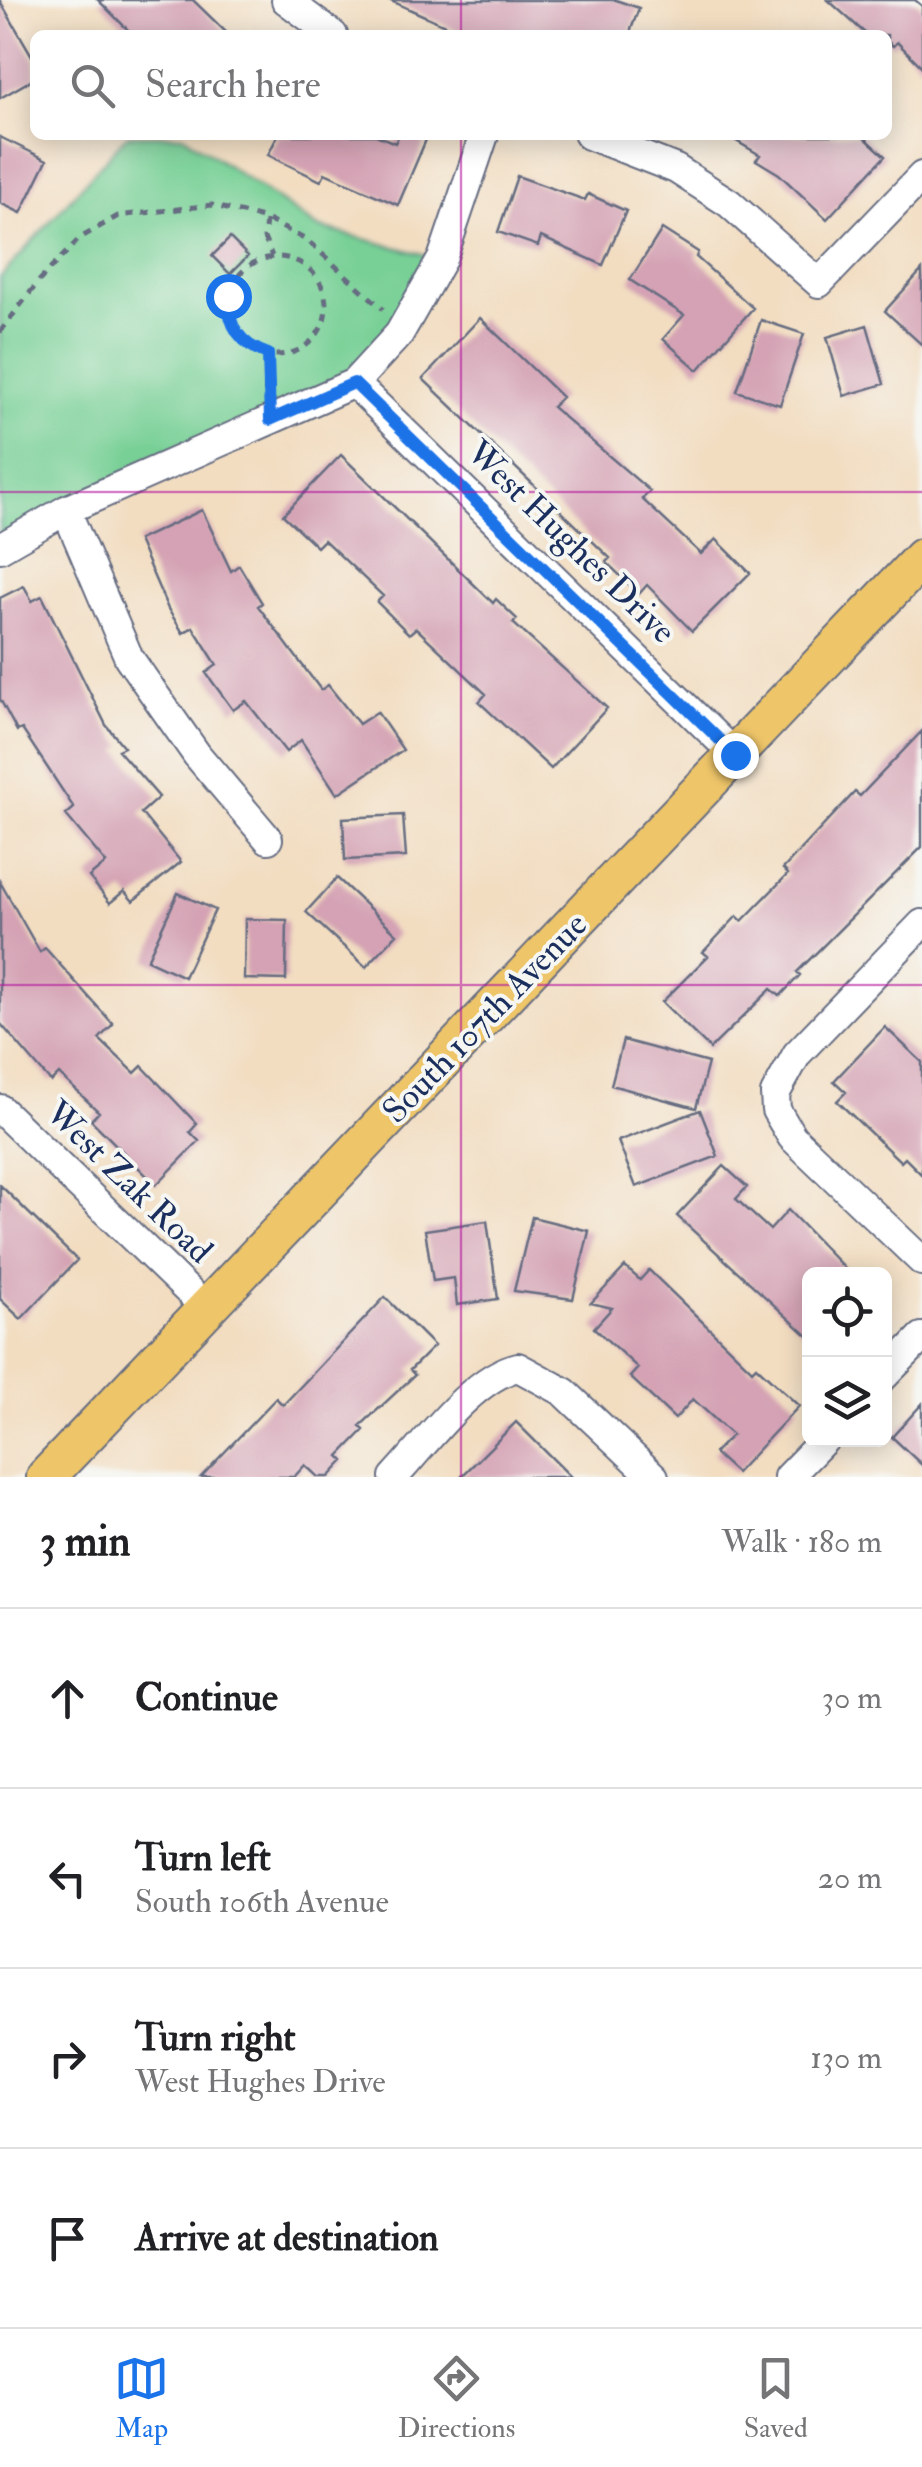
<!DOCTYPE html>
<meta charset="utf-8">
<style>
:root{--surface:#fff;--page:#f2f2f2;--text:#202124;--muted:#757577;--line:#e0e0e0;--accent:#1a73e8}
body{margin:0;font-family:"IM FELL Double Pica",serif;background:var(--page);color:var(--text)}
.controls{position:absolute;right:30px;bottom:30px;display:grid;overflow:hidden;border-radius:15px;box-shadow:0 5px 25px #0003}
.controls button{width:90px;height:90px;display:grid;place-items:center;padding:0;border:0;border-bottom:2px solid var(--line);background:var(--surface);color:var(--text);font:50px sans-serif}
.stop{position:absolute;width:30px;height:30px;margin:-22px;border:8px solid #1a73e8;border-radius:50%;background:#fff}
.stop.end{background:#1a73e8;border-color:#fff;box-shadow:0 2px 10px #0008}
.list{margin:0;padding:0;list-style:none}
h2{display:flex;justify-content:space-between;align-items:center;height:130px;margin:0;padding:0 40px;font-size:42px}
h2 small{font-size:32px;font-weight:400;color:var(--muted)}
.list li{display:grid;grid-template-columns:65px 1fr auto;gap:30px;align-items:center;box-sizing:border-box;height:180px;padding:0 40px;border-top:2px solid var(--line)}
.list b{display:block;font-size:38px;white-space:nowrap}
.list p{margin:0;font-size:32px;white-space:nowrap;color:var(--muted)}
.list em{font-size:32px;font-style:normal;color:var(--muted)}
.icon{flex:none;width:55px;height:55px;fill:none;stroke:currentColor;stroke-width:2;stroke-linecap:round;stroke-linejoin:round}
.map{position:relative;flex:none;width:922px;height:1477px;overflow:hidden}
.search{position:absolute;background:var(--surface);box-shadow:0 5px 25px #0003;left:30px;right:30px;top:30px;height:110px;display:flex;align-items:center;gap:25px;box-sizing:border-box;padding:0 35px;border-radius:15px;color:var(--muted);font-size:38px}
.sheet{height:850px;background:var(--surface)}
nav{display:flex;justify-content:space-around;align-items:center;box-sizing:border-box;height:140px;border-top:2px solid var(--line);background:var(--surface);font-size:28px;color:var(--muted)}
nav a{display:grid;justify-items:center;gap:5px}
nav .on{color:var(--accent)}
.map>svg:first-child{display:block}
.green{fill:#78d096;stroke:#4a807a;stroke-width:2.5}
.building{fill:#d4a2b4}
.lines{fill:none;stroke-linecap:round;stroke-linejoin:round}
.minor-casing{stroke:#666c81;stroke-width:32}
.major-casing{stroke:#666c81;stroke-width:42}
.path{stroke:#666c81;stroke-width:5;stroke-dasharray:8 8;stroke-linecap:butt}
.minor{stroke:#fff;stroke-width:28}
.major{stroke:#eec569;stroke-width:38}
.route{stroke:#1a73e8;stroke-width:12}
.grid{fill:none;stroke:#b5179e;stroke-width:2.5;stroke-opacity:0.55}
.labels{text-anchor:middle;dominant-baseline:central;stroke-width:8;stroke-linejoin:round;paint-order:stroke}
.street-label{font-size:35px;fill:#1b2f5e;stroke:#f6f6f2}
</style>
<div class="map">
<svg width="922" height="1477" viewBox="0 0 922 1477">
<rect width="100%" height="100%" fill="#f6f6f2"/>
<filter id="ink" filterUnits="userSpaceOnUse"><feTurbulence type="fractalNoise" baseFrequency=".01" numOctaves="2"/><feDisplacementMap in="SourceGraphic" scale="20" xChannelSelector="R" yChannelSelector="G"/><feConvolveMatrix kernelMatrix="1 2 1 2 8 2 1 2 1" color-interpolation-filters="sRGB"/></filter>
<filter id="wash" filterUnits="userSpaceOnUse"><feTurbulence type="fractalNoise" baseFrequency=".0048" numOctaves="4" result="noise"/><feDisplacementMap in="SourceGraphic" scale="40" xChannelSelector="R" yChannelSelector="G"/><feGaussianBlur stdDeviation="2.25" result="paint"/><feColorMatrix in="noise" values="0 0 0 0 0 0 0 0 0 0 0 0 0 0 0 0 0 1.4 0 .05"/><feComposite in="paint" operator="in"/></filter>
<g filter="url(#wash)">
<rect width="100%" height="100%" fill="#f2ddc1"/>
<path class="green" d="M 127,135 L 183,135 L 317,227 L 442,259 L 354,383 L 0,548 L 0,278 Z"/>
<g id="blocks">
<path class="building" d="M 98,0 L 193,0 L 229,35 L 133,35 Z
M 389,0 L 616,0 L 639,8 L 629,35 L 467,35 Z
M 828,0 L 915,0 L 922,6 L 922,67 L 897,42 L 893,46 L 887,41 L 887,35 L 867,35 Z
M 0,1 L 35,61 L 35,78 L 0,98 Z
M 278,135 L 376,135 L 395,143 L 399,135 L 428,135 L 398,205 L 325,173 L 321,181 L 268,155 Z
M 726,135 L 862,135 L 885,156 L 827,219 L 779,174 L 756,160 L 760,155 Z
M 0,137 L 47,160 L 21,213 L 0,203 Z
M 517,176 L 585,200 L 588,194 L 626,211 L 603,265 L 541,237 L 538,246 L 498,232 Z
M 662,229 L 698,252 L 696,257 L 753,308 L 698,370 L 663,339 L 684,315 L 630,280 Z
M 230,238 L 248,256 L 230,274 L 212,256 Z
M 922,270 L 922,345 L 885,311 Z
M 480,318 L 562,397 L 552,407 L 650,491 L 642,499 L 701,554 L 716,539 L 750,573 L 692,631 L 647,585 L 639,594 L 606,562 L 610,558 L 423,379 Z
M 761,320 L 804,334 L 780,405 L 737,391 Z
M 867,325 L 884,384 L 844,396 L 827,337 Z
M 341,455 L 493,603 L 496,599 L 517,619 L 513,623 L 607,708 L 551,769 L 479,702 L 486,694 L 416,628 L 409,634 L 377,602 L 383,596 L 324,540 L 317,547 L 283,515 Z
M 202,510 L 231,571 L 239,565 L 262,603 L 258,606 L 321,690 L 328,685 L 359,724 L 377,712 L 403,750 L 337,794 L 301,740 L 286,752 L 246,701 L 233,710 L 206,673 L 217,665 L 193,627 L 183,633 L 168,609 L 138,540 Z
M 24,586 L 32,601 L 42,596 L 106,725 L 124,747 L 118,750 L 159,797 L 141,813 L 181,862 L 133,901 L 124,891 L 110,903 L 89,877 L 106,863 L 66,815 L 74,808 L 22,729 L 17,731 L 0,699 L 0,598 Z
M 922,731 L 922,847 L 797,972 L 800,975 L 780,996 L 771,989 L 710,1049 L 662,1002 L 708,956 L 703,952 L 737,916 L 742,921 L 788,874 L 783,869 L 855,792 L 860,796 Z
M 403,815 L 406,857 L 345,860 L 343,818 Z
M 337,878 L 397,934 L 366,967 L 306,912 Z
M 0,882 L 40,952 L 45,948 L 113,1024 L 99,1039 L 135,1073 L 142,1066 L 197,1124 L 190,1132 L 199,1141 L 156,1185 L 91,1120 L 99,1112 L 59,1074 L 51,1082 L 0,1023 Z
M 178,893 L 215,910 L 184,977 L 147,960 Z
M 245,919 L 287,920 L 286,980 L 244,979 Z
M 885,1027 L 922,1062 L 922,1175 L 905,1158 L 901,1162 L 837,1101 L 846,1092 L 834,1081 Z
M 623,1040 L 708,1063 L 696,1108 L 611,1085 Z
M 700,1110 L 718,1156 L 636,1187 L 618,1141 Z
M 724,1166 L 747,1187 L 736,1199 L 770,1230 L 788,1210 L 850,1274 L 810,1274 L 810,1338 L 677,1216 Z
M 0,1185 L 77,1260 L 21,1319 L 0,1299 Z
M 532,1217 L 589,1231 L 573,1299 L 514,1291 Z
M 487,1221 L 498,1299 L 457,1305 L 454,1278 L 433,1281 L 425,1230 Z
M 625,1267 L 640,1280 L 649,1270 L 752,1370 L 756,1366 L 799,1406 L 736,1473 L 714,1453 L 732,1435 L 693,1399 L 675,1419 L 630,1377 L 638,1368 L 594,1328 L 612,1308 L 591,1303 Z
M 385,1297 L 434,1346 L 410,1370 L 415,1375 L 360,1426 L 364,1430 L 339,1456 L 344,1461 L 329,1477 L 318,1477 L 305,1465 L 294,1477 L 201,1477 L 276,1398 L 283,1405 Z
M 922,1404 L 922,1465 L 892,1437 Z
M 516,1422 L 571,1477 L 461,1477 Z"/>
</g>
</g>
<g filter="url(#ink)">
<use href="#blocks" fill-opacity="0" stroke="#666c81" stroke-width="2.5"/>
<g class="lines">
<defs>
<path id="minor" d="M 286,0 L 333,35
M 589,135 L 676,169 L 729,203 L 819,283 L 922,176
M 354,383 L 735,755
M 66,510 L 129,658 L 197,755 L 268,839
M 0,548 L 66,510 L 354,383 L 399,334 L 442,259 L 484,135
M 922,924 L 797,1054 L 775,1094 L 776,1110 L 792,1137 L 922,1261
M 0,1109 L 207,1309
M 884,1376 L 922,1337
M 394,1477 C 426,1443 473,1377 518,1367 L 564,1392 L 654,1477
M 788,1477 L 824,1440"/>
<path id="major" d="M 46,1477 L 922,558"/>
</defs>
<use href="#minor" class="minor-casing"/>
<use href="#major" class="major-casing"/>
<path class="path" d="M 266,221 L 264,238 L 272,256
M228 306a49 49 0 1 1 98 0a49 49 0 1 1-98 0Z
M 0,332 L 39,281 L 80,238 L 118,216 L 212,205 L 266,219 L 308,241 L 383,309
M 266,392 L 268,354"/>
<use href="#minor" class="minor"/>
<use href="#major" class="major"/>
</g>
</g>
<g class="lines" filter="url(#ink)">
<path class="route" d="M 228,296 C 227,325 241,345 268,354 L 270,420 L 354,383 L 735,755"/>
</g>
<path class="grid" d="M 461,0 L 461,35M 461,135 L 461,1477M 0,492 L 922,492M 0,985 L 922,985"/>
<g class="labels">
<g class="street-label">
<text transform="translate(571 542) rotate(44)">West Hughes Drive</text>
<text transform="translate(485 1018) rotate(-46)">South 107th Avenue</text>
<text transform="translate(129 1182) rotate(44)">West Zak Road</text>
</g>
</g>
</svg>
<div class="controls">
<button><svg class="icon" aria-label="locate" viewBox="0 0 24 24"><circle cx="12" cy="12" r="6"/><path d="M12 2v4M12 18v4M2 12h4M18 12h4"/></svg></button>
<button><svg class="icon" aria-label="layers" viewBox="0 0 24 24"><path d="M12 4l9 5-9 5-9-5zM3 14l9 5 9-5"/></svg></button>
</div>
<div class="stop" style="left:228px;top:296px"></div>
<div class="stop end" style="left:735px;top:755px"></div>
<div class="search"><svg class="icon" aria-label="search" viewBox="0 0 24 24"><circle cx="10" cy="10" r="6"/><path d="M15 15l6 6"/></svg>Search here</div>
</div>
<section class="sheet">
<h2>3 min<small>Walk · 180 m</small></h2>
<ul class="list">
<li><svg class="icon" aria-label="ahead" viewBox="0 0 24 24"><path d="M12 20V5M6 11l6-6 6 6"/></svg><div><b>Continue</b></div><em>30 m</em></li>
<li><svg class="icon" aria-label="left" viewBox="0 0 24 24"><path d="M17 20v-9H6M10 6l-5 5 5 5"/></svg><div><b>Turn left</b><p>South 106th Avenue</p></div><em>20 m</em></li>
<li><svg class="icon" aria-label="right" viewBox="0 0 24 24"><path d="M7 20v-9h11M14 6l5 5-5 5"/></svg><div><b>Turn right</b><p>West Hughes Drive</p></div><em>130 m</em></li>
<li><svg class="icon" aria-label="arrive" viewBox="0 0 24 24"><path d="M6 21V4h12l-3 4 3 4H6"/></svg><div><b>Arrive at destination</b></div></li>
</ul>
</section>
<nav>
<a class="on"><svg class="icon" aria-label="map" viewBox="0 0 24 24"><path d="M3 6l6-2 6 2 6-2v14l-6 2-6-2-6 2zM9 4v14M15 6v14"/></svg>Map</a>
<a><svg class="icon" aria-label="directions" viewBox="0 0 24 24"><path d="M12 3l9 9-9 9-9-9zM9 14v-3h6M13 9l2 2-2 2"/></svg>Directions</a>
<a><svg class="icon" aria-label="saved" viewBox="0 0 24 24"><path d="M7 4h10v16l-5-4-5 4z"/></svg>Saved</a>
</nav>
